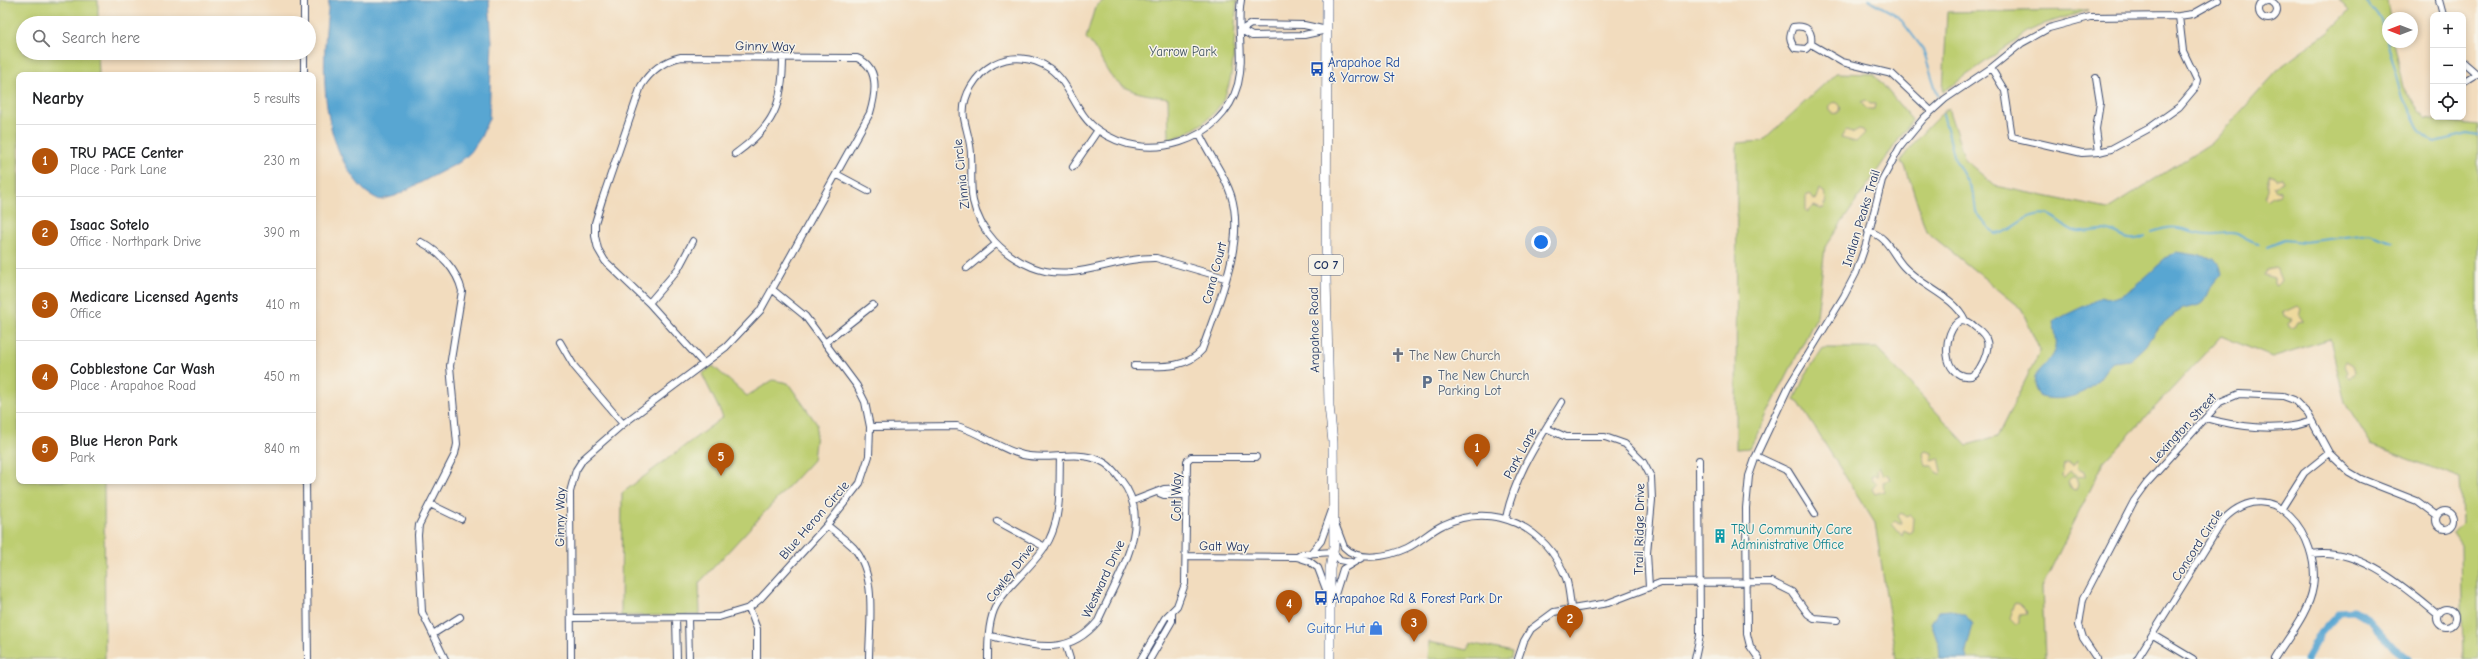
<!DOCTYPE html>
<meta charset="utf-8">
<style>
:root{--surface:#fff;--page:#f6f6f6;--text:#202124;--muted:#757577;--line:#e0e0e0;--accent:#b45309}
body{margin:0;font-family:"Comic Neue",sans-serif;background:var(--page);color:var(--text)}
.controls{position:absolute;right:12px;top:12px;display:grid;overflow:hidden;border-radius:8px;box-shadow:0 2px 6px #0003}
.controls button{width:36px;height:36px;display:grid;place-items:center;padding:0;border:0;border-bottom:1px solid var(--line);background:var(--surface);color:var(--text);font:20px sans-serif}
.compass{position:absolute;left:2382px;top:12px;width:36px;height:36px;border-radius:50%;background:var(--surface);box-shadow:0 2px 6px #0003;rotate:270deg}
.you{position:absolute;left:1541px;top:242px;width:14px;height:14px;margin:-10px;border:3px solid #fff;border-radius:50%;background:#1a73e8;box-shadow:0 0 0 6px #1a73e833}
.badge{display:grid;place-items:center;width:26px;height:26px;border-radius:50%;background:var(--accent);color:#fff;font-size:13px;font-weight:700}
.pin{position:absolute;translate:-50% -33px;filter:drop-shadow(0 1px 2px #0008)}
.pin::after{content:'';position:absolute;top:21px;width:14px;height:12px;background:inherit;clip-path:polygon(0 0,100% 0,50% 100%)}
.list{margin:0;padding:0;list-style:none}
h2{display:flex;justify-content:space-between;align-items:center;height:52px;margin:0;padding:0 16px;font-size:17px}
h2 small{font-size:13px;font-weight:400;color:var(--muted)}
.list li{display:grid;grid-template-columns:26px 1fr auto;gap:12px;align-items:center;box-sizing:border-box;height:72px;padding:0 16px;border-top:1px solid var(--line)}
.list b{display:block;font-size:15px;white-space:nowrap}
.list p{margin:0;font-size:13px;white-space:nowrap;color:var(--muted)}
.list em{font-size:13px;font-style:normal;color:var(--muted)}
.icon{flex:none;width:22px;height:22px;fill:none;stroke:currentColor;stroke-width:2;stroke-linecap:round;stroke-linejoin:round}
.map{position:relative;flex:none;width:2478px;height:659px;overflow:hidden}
.search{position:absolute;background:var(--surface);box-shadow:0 2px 6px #0003;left:16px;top:16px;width:300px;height:44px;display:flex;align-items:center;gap:10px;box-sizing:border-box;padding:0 14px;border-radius:22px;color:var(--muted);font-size:15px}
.panel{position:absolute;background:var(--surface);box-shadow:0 2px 6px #0003;left:16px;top:72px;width:300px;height:412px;border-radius:8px}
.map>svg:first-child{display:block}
.green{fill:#bdce71;stroke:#6c7e68}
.sand{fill:#eeda9e;stroke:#84847e}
.water{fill:#59a6d2;stroke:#3a6a98}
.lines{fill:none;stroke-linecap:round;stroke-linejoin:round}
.stream{stroke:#59a6d2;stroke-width:2}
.canal{stroke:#59a6d2;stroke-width:7}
.street-casing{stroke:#3b496c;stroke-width:8}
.primary-casing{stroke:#3b496c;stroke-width:10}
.street{stroke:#fff;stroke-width:6}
.primary{stroke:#fff;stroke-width:9}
.labels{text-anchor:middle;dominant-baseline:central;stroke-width:3;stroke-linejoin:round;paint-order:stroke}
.shield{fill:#f7f3e8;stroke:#5d6a87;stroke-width:1}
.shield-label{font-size:12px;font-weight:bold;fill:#1b2f5e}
.street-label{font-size:13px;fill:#1b2f5e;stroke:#f7f3e8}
.park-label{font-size:13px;fill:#445763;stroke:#f7f3e8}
.transit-label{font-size:13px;fill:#164399;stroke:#f7f3e8;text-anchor:start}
.worship-label{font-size:13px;fill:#5b616d;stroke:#f7f3e8;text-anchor:start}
.service-label{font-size:13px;fill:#4e5e75;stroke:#f7f3e8;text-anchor:start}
.culture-label{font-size:13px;fill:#0d838f;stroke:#f7f3e8;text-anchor:start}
.shop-label{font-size:13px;fill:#366cbe;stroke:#f7f3e8;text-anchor:end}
</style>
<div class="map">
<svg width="2478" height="659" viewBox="0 0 2478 659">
<rect width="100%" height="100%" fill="#f7f3e8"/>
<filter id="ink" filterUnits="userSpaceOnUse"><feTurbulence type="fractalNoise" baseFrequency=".025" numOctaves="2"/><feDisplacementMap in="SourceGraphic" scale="8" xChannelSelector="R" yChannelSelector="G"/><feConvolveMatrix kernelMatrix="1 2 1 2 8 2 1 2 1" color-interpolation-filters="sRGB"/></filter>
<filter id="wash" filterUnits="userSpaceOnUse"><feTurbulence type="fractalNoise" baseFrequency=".012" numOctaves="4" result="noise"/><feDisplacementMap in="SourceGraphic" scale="16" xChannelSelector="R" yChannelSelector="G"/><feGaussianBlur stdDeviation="0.9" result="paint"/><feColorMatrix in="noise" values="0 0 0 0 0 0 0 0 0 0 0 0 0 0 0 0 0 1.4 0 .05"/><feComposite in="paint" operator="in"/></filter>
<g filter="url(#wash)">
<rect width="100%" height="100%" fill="#f2dcbe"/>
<path class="green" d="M 0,0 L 98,0 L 98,23 L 23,23 L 23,53 L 98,53 L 99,75 L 19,75 L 19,481 L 104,481 L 105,659 L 0,659 Z
M 1104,0 L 1237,0 C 1230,65 1245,114 1169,140 L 1168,98 C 1146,94 1121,93 1108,72 C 1100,59 1097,49 1086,38 L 1095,7 Z
M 2339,0 L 2387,0 L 2390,18 L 2388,18 L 2388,42 L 2394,42 L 2404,87 L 2424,119 L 2478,125 L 2478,659 L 2463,659 L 2461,545 L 2453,533 L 2462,523 L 2460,478 L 2371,445 L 2345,403 L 2330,339 L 2272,357 L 2221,336 L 2104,462 L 2042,587 L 2045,659 L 1896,659 L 1875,523 L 1799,403 L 1794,400 L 1806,374 L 1823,348 L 1877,348 L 1967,445 L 1997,437 L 2040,351 L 2021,308 L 1926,231 L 1905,165 L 1900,162 C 1913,142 1930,124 1948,108 L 1965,160 L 1995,186 L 2108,209 L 2214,141 L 2282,66 L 2327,33 L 2349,11 Z
M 2089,10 L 2044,24 L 2027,32 L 1943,92 L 1947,12 Z
M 1836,73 L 1874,74 L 1912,120 L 1825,247 L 1817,316 L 1750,448 L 1736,449 L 1737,143 L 1763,141 Z
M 713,366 L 747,396 L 773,380 L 788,383 L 817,424 L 813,460 L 699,583 L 700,615 L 621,616 L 622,493 L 723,417 L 702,374 Z
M 1429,642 L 1468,650 L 1470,643 L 1512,652 L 1511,659 L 1428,659 Z"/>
<path class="sand" d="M 1866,100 L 1870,104 L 1875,104 L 1874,109 L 1866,109 L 1861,102 Z
M1829.5 108a5.5 5.5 0 1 1 11 0a5.5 5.5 0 1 1-11 0Z
M 1859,129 L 1863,130 L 1865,133 L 1856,142 L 1841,138 L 1845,131 L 1852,133 Z
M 2268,175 L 2272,175 L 2275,179 L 2281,178 L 2283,182 L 2274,186 L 2275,189 L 2280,191 L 2280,194 L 2273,196 L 2267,200 L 2264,197 L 2268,190 Z
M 1819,189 L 1824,192 L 1826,199 L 1824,208 L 1821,209 L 1814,206 L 1809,211 L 1806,211 L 1806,196 L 1809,194 L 1813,200 L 1816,199 Z
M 2276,268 L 2281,280 L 2277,286 L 2274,284 L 2274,278 L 2264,275 L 2267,270 Z
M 2298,306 L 2301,309 L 2299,315 L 2303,321 L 2297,322 L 2294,327 L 2290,328 L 2288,324 L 2292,319 L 2284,317 L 2283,313 Z
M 2346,361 L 2353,365 L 2355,372 L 2349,379 L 2346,376 L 2348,372 L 2345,366 Z
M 1925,451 L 1932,453 L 1932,460 L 1939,458 L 1942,471 L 1941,474 L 1937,473 L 1933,466 L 1926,466 L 1923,454 Z
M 2077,460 L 2078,468 L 2084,471 L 2085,476 L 2079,477 L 2070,471 L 2064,477 L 2062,476 L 2064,463 L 2067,462 L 2073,465 Z
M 1879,467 L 1883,474 L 1888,475 L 1890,480 L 1883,482 L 1884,491 L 1875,494 L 1872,489 L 1877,483 L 1872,480 L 1871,477 L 1874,474 L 1878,476 L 1877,469 Z
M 2072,477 L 2076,478 L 2078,485 L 2076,490 L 2072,489 L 2068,481 Z
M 1901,513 L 1906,517 L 1910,515 L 1913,518 L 1912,531 L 1909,533 L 1904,530 L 1902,536 L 1892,524 L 1895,521 L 1900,524 L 1902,523 L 1898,516 Z
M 2015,603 L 2019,604 L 2028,613 L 2019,614 L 2019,622 L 2016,624 L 2010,618 Z"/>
<path class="water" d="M 329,0 L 489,0 L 492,42 L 489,118 L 481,137 L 471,152 L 460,162 L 395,196 L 380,200 C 374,197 366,193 362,188 C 317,138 322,62 329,0 Z
M 2176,252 L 2215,258 L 2220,265 L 2222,273 L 2212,285 L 2205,301 L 2199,305 L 2183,309 L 2171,316 L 2159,326 L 2145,346 L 2130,360 L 2113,362 C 2105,368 2102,377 2095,383 C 2080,398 2060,401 2040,397 C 2023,373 2048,369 2055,351 C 2058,343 2055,330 2053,322 C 2069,312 2085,307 2101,297 C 2126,307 2155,262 2176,252 Z
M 1951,610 L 1966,616 L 1973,624 L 1966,652 L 1968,659 L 1940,659 L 1939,646 L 1931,623 L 1938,611 Z"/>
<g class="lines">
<path class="stream" d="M 1869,0 L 1898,16 L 1923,49 L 1938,96
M 2365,0 L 2381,20 L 2403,98 L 2420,131 L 2434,142 L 2467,134 L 2478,136
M 1943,114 L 1955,159 L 1974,195 L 1976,212 L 1995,234 C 2015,233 2026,210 2048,215 C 2058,218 2067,230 2077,232 C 2085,233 2094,230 2102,230 C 2120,230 2124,246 2145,236
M 2152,232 C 2180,221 2184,233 2209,234 C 2217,235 2229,231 2237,234 C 2245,238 2249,242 2259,244
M 2267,247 L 2284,240 L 2305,242 L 2368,234 L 2394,242"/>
<path class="canal" d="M 2306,659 L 2321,633 L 2340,612 L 2354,611 L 2369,620 L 2394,648 L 2408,659"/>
</g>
</g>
<g filter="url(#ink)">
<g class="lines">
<defs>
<path id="street" d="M 2439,0 L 2443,15
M2259 10a9 9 0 1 1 18 0a9 9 0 1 1-18 0Z
M 304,23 L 304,0
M 1251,24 L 1304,25 L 1327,30 L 1304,35 L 1252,36 L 1241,30 Z
M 1811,44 L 1806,49 L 1795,48 C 1789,40 1789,36 1793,27 C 1806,25 1813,30 1811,44 L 1842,62 L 1892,74 L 1931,111
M 2463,62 L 2478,75
M 1991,68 L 2005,91 L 2012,137 L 2082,153 L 2099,152 L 2111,149 L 2148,129 L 2179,107 L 2195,88 L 2197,80 L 2183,51 L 2179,16
M 304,75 L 304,53
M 2096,78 L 2100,103 L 2096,129 L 2099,152
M 2463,82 L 2476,74
M 735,154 C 774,126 783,105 783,57
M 1073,167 L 1098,130
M 838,175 L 868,191
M 1868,231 C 1889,237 1891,253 1904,267 C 1922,287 1954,296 1965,320
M 421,242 C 440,252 457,270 462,291 L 450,366 L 457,444 L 455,454 L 419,525 L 418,535 L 422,612 L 445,659
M 967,268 L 996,244
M 1225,278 L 1156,258 C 1113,257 1074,284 1032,267 C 1003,255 980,232 973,201 C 970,186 972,171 971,155 C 971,142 966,130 964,118 C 961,96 976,74 994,64 C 1012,55 1032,57 1049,68 C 1071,83 1075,114 1098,130 C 1146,165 1222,143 1238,84 C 1245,56 1236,28 1241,0
M 649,303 L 678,269 L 693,241
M 1961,320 C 1967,320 1971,323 1975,327 C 1990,337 1990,346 1983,362 C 1980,368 1978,373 1971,376 C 1941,380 1941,331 1961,320 Z
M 560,342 L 574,366 L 623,424
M 826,342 L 873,305
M 1134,366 C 1158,366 1185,370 1202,350 C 1218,304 1246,242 1231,195 C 1224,173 1209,155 1200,135
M 2206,418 C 2236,427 2282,433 2311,421
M 870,427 L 957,426 C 980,432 999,449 1023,455 C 1048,461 1075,450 1099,460 C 1109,464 1115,472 1121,480 C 1156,523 1116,578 1098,621 C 1067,659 1032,645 990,636
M 1546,428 L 1566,437 L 1605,437 L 1625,444 L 1643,462 L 1651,477 L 1652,500 L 1647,553 L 1649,587
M 1756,456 L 1788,471 L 1815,514
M 306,481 L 308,659
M 1159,493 L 1164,495 L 1187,495
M 1133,501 L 1164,489 L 1187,488
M 430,504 L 461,519
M 2282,508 L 2304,473 L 2329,453
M2436 520a9 9 0 1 1 18 0a9 9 0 1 1-18 0Z
M 1506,518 C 1515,474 1539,440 1562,402
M 997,521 L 1045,547
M 827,525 C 835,532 845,539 853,547 C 878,575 869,625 869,659
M 1336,526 L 1344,547 C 1359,563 1390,556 1407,548 C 1420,542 1430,531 1443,525 C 1494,500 1547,528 1566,578 C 1569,587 1570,599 1571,608
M 1310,554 L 1321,541 L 1332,510
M 2311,554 C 2358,546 2404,587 2437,614
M 1187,556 L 1297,557 L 1309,561 L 1318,568 L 1327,592
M 1297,557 L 1302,554 L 1333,552 L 1340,560 L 1351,562
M 1333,601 L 1343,569 L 1363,557
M 749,608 L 757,629 L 757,659
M2437 618a9 9 0 1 1 18 0a9 9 0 1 1-18 0Z
M 571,618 L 719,617 L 749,608 L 760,599 L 827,525 L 860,483 L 869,456 L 870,427 L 865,402 L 857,386 L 805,316 L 773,290
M 676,618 L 677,659
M 688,618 L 689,659
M 433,634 L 460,617
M 2153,635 L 2193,659
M 1066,646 L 1070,659
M 571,659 L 570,492 L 576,470 L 583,459 L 623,424 L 726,347 L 760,311 L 870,113 C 876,93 880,67 857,58 L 681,57 C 663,61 651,70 641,86 L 602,200 L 595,223 L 595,236 L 598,249 L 605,261 L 649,303 L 703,363
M 988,659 C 988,644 988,625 994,610 C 1003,588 1036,565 1049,540 C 1062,514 1059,484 1060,456
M 1141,659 L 1165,618 L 1177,606 L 1185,584 L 1187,461 L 1191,457 L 1256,457
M 1150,659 L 1172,621 L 1172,612
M 1518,659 L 1524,641 L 1531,629 L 1554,612 L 1608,603 L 1660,583 L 1772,582 L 1792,592 L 1808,614 L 1814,618 L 1837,620
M 1695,659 L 1700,635 L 1699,460
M 1759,659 L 1750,646 L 1747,634 L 1746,508 L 1749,476 L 1756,456 L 1789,386 L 1844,296 L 1856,273 L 1866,244 L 1882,180 L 1900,147 L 1924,118 L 1945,99 L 1991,68 L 2022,43 L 2049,28 L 2090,17 L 2179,16 L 2193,14 L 2218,0
M 2097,659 L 2083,638 L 2079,625 L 2083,599 L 2134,501 L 2147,483 L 2220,402 L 2239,394 L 2283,396 L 2294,400 L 2308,414 L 2329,453 L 2349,472 L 2361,479 L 2417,501 L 2437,516
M 2137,659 L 2224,519 C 2273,471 2321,537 2313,587 C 2309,613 2288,637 2275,659"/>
<path id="primary" d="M 1327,0 L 1326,279 L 1329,406 L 1333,442 L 1334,546 L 1330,569 L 1330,659"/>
</defs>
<use href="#street" class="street-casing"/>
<use href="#primary" class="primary-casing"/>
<use href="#street" class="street"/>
<use href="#primary" class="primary"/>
</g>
</g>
<defs>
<symbol id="bus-bare" viewBox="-9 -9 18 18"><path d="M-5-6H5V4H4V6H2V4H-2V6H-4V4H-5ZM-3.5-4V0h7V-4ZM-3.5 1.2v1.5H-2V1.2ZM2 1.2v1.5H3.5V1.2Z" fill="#1a4fb4" stroke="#f7f3e8" stroke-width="2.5" paint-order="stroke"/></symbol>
<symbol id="church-bare" viewBox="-9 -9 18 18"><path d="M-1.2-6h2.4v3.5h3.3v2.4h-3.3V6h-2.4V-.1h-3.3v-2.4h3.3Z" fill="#6b7280" stroke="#f7f3e8" stroke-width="2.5" paint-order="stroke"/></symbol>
<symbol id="parking-bare" viewBox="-9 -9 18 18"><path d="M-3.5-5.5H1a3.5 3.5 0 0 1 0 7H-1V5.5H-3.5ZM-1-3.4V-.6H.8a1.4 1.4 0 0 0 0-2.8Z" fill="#5c6f8a" stroke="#f7f3e8" stroke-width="2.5" paint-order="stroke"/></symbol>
<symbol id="building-bare" viewBox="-9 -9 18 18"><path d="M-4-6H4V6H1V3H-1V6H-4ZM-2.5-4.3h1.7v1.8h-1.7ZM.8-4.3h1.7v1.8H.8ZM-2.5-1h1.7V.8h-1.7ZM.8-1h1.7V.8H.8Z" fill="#0f9aa8" stroke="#f7f3e8" stroke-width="2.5" paint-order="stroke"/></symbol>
<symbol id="shop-bare" viewBox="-9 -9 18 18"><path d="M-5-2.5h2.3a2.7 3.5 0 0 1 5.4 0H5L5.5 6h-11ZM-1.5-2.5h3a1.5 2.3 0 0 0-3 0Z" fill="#3f7fe0" stroke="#f7f3e8" stroke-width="2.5" paint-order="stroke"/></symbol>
</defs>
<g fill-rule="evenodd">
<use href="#bus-bare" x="1307" y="59" width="20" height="20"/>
<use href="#church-bare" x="1388" y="345" width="20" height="20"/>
<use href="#parking-bare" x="1417" y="372" width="20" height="20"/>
<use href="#building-bare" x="1710" y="526" width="20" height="20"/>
<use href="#bus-bare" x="1311" y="588" width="20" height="20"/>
<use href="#shop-bare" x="1366" y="618" width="20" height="20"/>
</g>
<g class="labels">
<rect class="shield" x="1309" y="255" width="34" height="20" rx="3"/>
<g class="shield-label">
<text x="1326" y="265">CO 7</text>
</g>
<g class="street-label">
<text transform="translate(765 46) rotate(1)">Ginny Way</text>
<text transform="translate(961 174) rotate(-96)">Zinnia Circle</text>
<text transform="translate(1861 218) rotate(-73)">Indian Peaks Trail</text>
<text transform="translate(1214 273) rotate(-75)">Cana Court</text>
<text transform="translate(1314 330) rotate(-91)">Arapahoe Road</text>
<text transform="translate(2183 428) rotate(-47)">Lexington Street</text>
<text transform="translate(1520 453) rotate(-62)">Park Lane</text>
<text transform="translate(1176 497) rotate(-90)">Colt Way</text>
<text transform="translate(560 517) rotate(-89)">Ginny Way</text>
<text transform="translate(814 520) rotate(-49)">Blue Heron Circle</text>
<text transform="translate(1639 529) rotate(-89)">Trail Ridge Drive</text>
<text transform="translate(2197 545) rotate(-57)">Concord Circle</text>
<text transform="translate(1224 546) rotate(1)">Galt Way</text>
<text transform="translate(1010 573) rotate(-52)">Cowley Drive</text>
<text transform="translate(1103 579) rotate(-65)">Westward Drive</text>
</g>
<g class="park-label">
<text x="1183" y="51">Yarrow Park</text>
</g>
<g class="transit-label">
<text x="1328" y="62">Arapahoe Rd<tspan x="1328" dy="15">&amp; Yarrow St</tspan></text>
<text x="1332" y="598">Arapahoe Rd &amp; Forest Park Dr</text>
</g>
<g class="worship-label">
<text x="1409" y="355">The New Church</text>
</g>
<g class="service-label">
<text x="1438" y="375">The New Church<tspan x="1438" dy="15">Parking Lot</tspan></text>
</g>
<g class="culture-label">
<text x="1731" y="529">TRU Community Care<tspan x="1731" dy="15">Administrative Office</tspan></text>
</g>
<g class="shop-label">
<text x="1365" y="628">Guitar Hut</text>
</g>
</g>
</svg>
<div class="controls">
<button>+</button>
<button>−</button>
<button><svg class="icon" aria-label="locate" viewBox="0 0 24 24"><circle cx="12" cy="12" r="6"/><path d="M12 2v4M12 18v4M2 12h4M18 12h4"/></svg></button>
</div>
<svg class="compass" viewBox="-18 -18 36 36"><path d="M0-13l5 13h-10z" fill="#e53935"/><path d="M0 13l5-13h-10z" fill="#757577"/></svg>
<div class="you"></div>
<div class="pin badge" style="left:1477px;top:467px">1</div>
<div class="pin badge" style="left:1570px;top:638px">2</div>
<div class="pin badge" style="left:1414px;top:642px">3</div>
<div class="pin badge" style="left:1289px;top:623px">4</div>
<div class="pin badge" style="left:721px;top:476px">5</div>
<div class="search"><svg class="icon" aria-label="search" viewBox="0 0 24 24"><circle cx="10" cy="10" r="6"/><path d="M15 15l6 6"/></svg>Search here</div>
<section class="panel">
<h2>Nearby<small>5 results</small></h2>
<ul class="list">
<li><span class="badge">1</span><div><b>TRU PACE Center</b><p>Place · Park Lane</p></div><em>230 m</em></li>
<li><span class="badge">2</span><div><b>Isaac Sotelo</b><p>Office · Northpark Drive</p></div><em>390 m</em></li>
<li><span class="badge">3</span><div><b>Medicare Licensed Agents</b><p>Office</p></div><em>410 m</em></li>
<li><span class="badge">4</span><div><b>Cobblestone Car Wash</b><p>Place · Arapahoe Road</p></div><em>450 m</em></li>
<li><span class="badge">5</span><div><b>Blue Heron Park</b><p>Park</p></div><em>840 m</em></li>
</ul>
</section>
</div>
